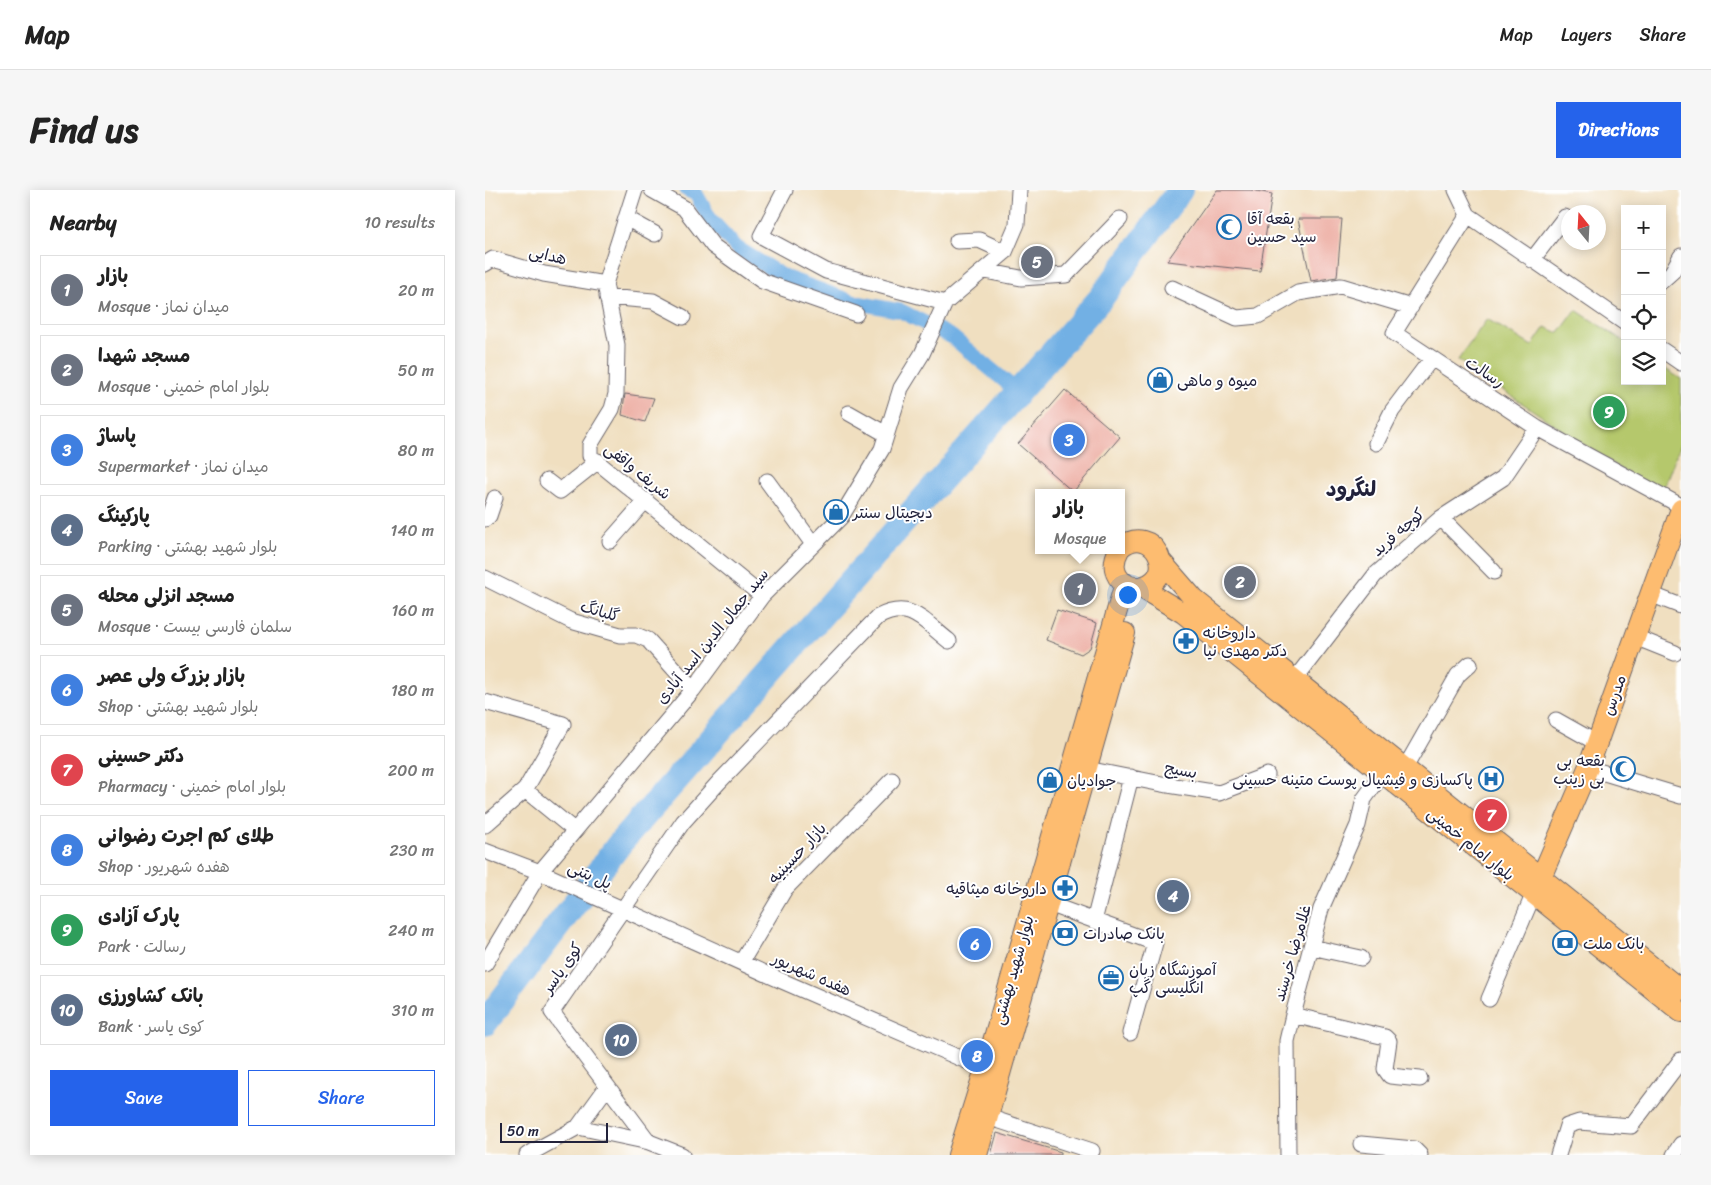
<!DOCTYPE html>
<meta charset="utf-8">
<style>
:root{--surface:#fff;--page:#f6f6f6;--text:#222;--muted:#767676;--line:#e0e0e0;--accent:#2563eb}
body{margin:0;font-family:Sriracha,"Playpen Sans Arabic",sans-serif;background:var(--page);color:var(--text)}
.controls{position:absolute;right:15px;top:15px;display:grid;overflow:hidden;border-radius:0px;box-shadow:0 2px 12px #0003}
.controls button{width:45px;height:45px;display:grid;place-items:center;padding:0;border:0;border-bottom:1px solid var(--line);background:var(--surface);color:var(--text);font:25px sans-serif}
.compass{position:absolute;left:1076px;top:15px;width:45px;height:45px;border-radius:50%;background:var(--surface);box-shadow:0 2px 12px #0003;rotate:342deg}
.scale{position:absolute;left:15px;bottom:12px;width:108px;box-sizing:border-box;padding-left:5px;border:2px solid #22223b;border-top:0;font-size:14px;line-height:18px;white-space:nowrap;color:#22223b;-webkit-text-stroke:4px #fff;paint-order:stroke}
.you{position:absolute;left:642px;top:404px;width:18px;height:18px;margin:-12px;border:4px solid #fff;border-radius:50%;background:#1a73e8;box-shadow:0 0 0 8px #1a73e833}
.badge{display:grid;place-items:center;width:32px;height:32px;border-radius:50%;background:var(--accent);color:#fff;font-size:16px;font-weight:700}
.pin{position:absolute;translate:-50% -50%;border:2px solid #fff;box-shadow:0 1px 5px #0006}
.popup{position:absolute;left:550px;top:299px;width:90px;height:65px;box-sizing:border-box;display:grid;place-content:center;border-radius:0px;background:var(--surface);filter:drop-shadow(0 1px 4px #0005);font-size:16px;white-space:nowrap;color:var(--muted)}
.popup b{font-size:19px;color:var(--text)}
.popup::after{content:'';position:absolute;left:50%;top:100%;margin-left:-10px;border:10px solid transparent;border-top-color:var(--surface)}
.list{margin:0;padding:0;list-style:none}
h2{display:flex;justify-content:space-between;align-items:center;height:65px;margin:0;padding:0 20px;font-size:21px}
h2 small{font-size:16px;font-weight:400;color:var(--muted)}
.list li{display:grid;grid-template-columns:32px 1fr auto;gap:15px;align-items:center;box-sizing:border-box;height:70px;margin:0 10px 10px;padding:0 10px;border:1px solid var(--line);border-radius:0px}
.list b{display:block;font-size:19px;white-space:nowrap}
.list p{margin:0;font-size:16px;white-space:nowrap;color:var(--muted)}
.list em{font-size:16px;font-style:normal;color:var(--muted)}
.actions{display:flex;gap:10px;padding:15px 20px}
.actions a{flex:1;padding:11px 0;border:1px solid var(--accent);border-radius:0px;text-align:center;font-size:18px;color:var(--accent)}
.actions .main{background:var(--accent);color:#fff}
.icon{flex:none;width:28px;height:28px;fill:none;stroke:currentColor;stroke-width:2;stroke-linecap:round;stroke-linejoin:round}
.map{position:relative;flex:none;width:1196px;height:965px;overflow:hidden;border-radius:0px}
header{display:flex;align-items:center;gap:30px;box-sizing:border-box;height:70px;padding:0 25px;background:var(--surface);border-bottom:1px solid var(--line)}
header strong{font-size:24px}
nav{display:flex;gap:28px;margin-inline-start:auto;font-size:18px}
.intro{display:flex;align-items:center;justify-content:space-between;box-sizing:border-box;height:120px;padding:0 30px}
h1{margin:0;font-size:35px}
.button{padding:12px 22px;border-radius:0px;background:var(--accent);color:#fff;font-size:18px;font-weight:700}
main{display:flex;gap:30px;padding:0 30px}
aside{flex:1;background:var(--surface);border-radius:0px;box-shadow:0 2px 12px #0003}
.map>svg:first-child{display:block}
.green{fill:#b5c86c;stroke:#6c7554}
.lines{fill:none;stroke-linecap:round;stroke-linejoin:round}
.canal{stroke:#72b0e4;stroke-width:15}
.river{stroke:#72b0e4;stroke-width:26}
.building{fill:#eeb2a8}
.minor-casing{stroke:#6a646a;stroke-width:17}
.major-casing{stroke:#6a646a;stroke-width:22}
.minor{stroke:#fff;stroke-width:15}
.major{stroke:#fdbc70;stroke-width:20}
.labels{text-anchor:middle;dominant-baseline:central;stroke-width:4;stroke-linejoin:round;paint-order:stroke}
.poi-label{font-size:16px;fill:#22223b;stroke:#fff;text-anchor:start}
.street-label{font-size:16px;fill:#22223b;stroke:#fff}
.district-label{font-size:21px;font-weight:bold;fill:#22223b;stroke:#fff}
</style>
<header>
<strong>Map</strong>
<nav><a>Map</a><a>Layers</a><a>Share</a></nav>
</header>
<div class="intro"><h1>Find us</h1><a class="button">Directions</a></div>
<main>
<aside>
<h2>Nearby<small>10 results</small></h2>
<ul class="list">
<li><span class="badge" style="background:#6b7280">1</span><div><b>بازار</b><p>Mosque · میدان نماز</p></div><em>20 m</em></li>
<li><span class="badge" style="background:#6b7280">2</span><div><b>مسجد شهدا</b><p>Mosque · بلوار امام خمینی</p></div><em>50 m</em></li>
<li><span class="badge" style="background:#3f7fe0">3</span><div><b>پاساژ</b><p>Supermarket · میدان نماز</p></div><em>80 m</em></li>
<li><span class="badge" style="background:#5c6f8a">4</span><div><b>پارکینگ</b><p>Parking · بلوار شهید بهشتی</p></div><em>140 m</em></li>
<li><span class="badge" style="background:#6b7280">5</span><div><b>مسجد انزلی محله</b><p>Mosque · سلمان فارسی بیست</p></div><em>160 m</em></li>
<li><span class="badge" style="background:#3f7fe0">6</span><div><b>بازار بزرگ ولی عصر</b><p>Shop · بلوار شهید بهشتی</p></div><em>180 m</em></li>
<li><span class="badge" style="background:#e0444e">7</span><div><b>دکتر حسینی</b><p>Pharmacy · بلوار امام خمینی</p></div><em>200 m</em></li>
<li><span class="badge" style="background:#3f7fe0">8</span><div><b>طلای کم اجرت رضوانی</b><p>Shop · هفده شهریور</p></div><em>230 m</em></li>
<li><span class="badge" style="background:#2e9e5b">9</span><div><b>پارک آزادی</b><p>Park · رسالت</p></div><em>240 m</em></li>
<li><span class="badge" style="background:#5c6f8a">10</span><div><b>بانک کشاورزی</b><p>Bank · کوی یاسر</p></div><em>310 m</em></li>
</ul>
<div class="actions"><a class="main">Save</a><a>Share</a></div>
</aside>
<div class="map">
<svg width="1196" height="965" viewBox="0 0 1196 965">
<rect width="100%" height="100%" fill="#fff"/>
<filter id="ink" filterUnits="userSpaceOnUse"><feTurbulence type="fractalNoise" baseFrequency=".02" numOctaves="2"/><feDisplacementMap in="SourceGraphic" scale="10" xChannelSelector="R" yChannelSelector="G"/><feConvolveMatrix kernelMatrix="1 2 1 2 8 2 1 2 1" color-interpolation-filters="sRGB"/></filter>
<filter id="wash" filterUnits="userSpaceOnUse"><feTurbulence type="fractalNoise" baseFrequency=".0096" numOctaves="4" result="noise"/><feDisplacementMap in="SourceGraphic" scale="20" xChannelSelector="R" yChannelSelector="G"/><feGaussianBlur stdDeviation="1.12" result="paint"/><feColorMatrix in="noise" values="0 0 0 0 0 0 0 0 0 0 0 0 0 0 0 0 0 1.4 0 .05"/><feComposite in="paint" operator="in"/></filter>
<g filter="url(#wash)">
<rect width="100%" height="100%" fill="#f0dfc0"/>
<path class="green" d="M 1091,120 L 1140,152 L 1140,191 L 1177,191 L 1177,177 L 1196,189 L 1196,254 L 1175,306 L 973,170 L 1002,129 L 1047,156 L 1060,137 L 1074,143 Z"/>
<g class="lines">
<path class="canal" d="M 202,0 L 211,4 L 225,29 L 252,58 L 299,87 L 368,112 L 416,121 L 467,147 L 532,201"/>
<path class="river" d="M 0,833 L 136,652 L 616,108 L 695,0"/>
</g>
<g id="blocks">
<path class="building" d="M 732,0 L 766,0 L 787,4 L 775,81 L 682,71 Z
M 813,29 L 857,29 L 852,87 L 826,91 Z
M 580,200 L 635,247 L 588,302 L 533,254 Z
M 140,204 L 169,208 L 160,232 L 137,225 Z
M 572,420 L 612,433 L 605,458 L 596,464 L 561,450 Z
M 512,943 L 576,962 L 576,965 L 506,965 Z"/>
</g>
</g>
<g filter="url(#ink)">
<use href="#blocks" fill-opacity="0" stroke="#6a646a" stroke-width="1"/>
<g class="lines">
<defs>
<path id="minor" d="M 150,0 L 120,94 L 132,155 L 131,204 L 127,219 L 105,255 L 105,266 L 277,406
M 167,0 L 199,18 L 228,56 L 277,91 L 371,124
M 300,0 L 276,46 L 341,81 L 460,113
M 971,0 L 983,25 L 1140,133
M 983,25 L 909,143 L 1052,238 L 1196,316
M 141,28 L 170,44
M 472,51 L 494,50 L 520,62
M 1047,70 L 1080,27
M 0,74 L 8,69 L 59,84 L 120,94
M 500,81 L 536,88 L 581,85 L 635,29
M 1177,91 L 1187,82 L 1196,66
M 687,98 L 752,128 L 773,126 L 813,103 L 856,96 L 926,117
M 122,107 L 168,111 L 198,127
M 1177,160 L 1196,173
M 364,223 L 401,244
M 891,253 L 907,221 L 947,168
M 62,291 L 75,301 L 113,271
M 282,291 L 328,354
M 956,328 L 1009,382
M 0,329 L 4,326 L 10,308
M 125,351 L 161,310
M 0,388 L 86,431 L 135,445 L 151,445 L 163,450 L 208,500
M 1165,404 L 1196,416
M 1150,447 L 1190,463
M 810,489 L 890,385 L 956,328 L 1018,288 L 1052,238
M 0,512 L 78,534 L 40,600 L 0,635
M 1071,530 L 1112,553
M 920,578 L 973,485 L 985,474
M 1103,578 L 1196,606
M 602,579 L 677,594 L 734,603 L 782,585
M 40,600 L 89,640
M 0,661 L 55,682 L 297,791 L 500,879 L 509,874
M 564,714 L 670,753 L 645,843
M 609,731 L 646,587
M 826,757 L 876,768
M 257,771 L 300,699 L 407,590
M 0,774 L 55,682 L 208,500 L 277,406 L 356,327 L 397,259 L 416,198 L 437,164 L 460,113 L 520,62 L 532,34 L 534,0
M 1004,809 L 1049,703
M 808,825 L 900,847 L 904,851 L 900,879 L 905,886 L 935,889
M 503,927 L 607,961
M 93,937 L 164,952 L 197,965
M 164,952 L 67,822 L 198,632 L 234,592 L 393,427 C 426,410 438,431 464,451
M 876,954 L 929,959 L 935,965
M 42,965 L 93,937 L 122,897
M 803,965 L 802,851 L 808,825 L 836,719 L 873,635 L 879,609 L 898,583
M 1073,965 L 1082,936 L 1094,932 L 1146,936 L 1196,870
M 1189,965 L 1196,954"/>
<path id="major" d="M 634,360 C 627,372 628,386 640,394 C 646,397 653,398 659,396 C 694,385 668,332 636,357
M 676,371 L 709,409 L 1196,800
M 655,397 L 698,423 L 1196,822
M 1051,699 L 1103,578 L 1196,319
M 473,965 L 500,879 L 640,393
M 492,965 L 640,443"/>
</defs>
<use href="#minor" class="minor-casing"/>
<use href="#major" class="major-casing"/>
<use href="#minor" class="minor"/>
<use href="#major" class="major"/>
</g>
</g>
<defs>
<symbol id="mosque-ring" viewBox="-11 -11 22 22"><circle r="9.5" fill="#fff" stroke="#1f6fb2" stroke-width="1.5"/><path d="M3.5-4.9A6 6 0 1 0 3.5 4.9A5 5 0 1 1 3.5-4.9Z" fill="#1f6fb2"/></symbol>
<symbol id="shop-ring" viewBox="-11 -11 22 22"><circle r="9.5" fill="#fff" stroke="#1f6fb2" stroke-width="1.5"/><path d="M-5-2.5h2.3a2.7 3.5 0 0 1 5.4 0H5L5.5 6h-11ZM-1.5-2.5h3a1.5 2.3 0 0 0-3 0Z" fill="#1f6fb2"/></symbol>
<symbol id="pharmacy-ring" viewBox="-11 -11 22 22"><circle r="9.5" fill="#fff" stroke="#1f6fb2" stroke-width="1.5"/><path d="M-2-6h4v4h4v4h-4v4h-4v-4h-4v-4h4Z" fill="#1f6fb2"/></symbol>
<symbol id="hospital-ring" viewBox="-11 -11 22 22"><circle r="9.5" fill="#fff" stroke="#1f6fb2" stroke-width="1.5"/><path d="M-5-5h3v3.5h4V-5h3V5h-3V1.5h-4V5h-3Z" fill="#1f6fb2"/></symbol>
<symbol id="bank-ring" viewBox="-11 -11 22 22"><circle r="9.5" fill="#fff" stroke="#1f6fb2" stroke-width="1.5"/><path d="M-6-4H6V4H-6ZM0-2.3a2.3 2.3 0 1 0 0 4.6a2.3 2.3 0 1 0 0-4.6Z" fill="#1f6fb2"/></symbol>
<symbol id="office-ring" viewBox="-11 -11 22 22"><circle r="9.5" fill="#fff" stroke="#1f6fb2" stroke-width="1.5"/><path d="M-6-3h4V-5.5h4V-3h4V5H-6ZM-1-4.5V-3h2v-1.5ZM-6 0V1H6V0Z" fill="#1f6fb2"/></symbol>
</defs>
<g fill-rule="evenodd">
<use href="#mosque-ring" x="730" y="23" width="28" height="28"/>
<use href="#shop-ring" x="661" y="176" width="28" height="28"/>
<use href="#shop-ring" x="337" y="308" width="28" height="28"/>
<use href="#pharmacy-ring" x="687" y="437" width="28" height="28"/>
<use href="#mosque-ring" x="1124" y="565" width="28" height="28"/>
<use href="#hospital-ring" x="992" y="575" width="28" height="28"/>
<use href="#shop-ring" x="551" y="576" width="28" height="28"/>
<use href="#pharmacy-ring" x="566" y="684" width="28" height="28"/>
<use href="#bank-ring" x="566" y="729" width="28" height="28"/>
<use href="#bank-ring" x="1066" y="739" width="28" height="28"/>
<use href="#office-ring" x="612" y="774" width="28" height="28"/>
</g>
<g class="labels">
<g class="poi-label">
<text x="762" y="28">بقعه آقا<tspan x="762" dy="18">سید حسین</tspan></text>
<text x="692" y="190">میوه و ماهی</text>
<text x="368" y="322">دیجیتال سنتر</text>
<text x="718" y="442">داروخانه<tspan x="718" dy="18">دکتر مهدی نیا</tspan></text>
<text x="1120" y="570" text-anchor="end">بقعه بی<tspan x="1120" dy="18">بی زینب</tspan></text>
<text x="988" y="589" text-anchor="end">پاکسازی و فیشیال پوست متینه حسینی</text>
<text x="582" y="590">جوادیان</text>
<text x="562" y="698" text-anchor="end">داروخانه میثاقیه</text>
<text x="598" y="743">بانک صادرات</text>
<text x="1098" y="753">بانک ملت</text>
<text x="644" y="779">آموزشگاه زبان<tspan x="644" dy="18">انگلیسی گپ</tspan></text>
</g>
<g class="street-label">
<text transform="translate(63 65) rotate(13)">هدایی</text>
<text transform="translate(1000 182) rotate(33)">رسالت</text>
<text transform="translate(153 281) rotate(39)">شریف واقفی</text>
<text transform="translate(913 342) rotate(-41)">کوچه فرید</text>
<text transform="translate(115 421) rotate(16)">گلبانگ</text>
<text transform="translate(227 446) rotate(-51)">سید جمال الدین اسد آبادی</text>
<text transform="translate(1129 505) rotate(-70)">مدرس</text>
<text transform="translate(696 580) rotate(10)">بسیج</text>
<text transform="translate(986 654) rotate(39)">بلوار امام خمینی</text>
<text transform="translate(312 663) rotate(-47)">بازار حسینیه</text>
<text transform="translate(105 685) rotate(24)">پل بتنی</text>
<text transform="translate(807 763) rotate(-74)">غلامرضا خرسند</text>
<text transform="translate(77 778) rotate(-55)">کوی یاسر</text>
<text transform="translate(528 780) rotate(-74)">بلوار شهید بهشتی</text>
<text transform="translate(327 784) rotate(24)">هفده شهریور</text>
</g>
<g class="district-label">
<text x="866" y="299">لنگرود</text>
</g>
</g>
</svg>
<div class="controls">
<button>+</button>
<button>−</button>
<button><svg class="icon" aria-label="locate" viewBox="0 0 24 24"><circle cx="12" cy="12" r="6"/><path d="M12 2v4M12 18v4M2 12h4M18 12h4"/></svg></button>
<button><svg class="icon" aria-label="layers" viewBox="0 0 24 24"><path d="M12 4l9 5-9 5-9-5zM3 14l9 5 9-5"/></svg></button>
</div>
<svg class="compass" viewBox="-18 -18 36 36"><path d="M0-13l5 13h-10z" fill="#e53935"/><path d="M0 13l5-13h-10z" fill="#767676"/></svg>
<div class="scale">50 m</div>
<div class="you"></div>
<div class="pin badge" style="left:595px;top:399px;background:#6b7280">1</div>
<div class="popup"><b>بازار</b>Mosque</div>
<div class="pin badge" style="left:755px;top:392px;background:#6b7280">2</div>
<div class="pin badge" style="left:584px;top:250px;background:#3f7fe0">3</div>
<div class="pin badge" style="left:688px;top:706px;background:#5c6f8a">4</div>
<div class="pin badge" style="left:552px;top:72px;background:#6b7280">5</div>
<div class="pin badge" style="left:490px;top:754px;background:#3f7fe0">6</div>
<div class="pin badge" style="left:1006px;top:625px;background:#e0444e">7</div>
<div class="pin badge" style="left:492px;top:866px;background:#3f7fe0">8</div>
<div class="pin badge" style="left:1124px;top:222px;background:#2e9e5b">9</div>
<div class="pin badge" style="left:136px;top:850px;background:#5c6f8a">10</div>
</div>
</main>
